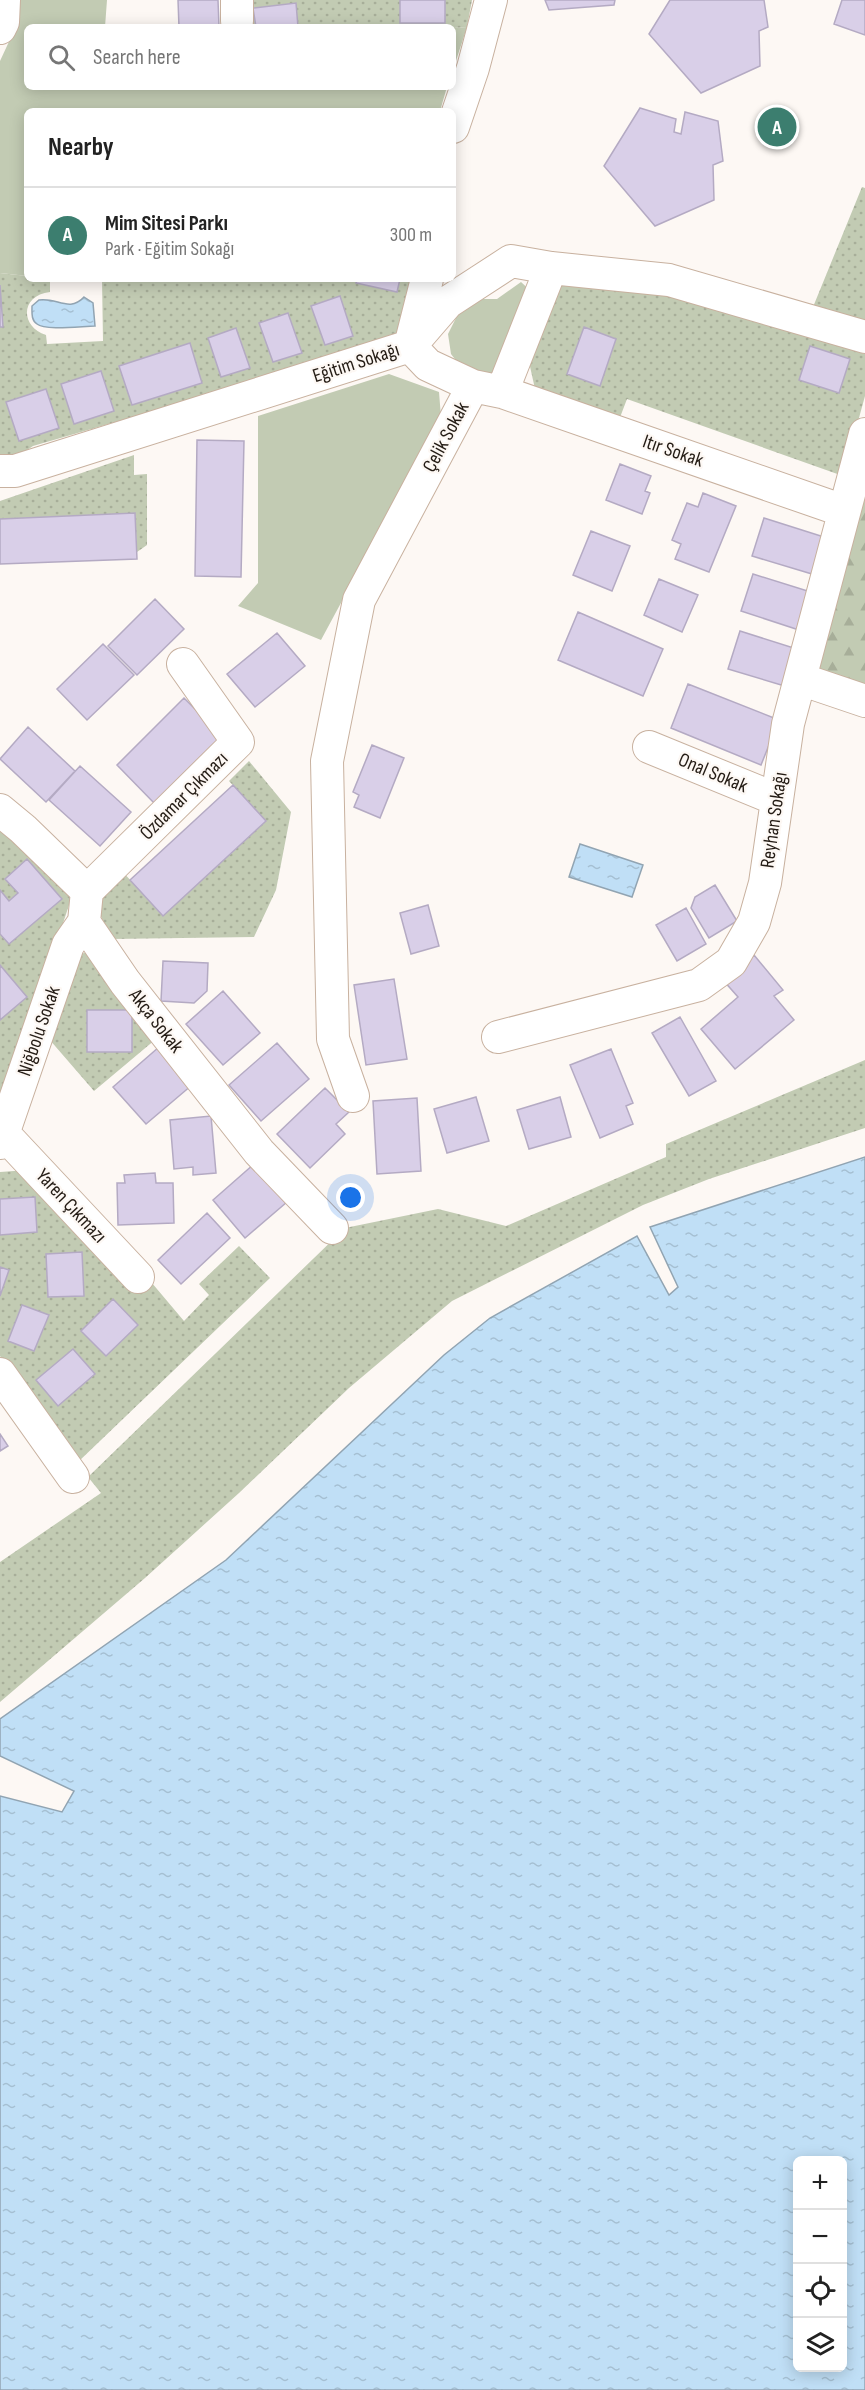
<!DOCTYPE html>
<meta charset="utf-8">
<style>
:root{--surface:#fff;--page:#f2f2f2;--text:#222;--muted:#767676;--line:#e0e0e0;--accent:#3c7e6f}
body{margin:0;font-family:"Sofia Sans Condensed",sans-serif;background:var(--page);color:var(--text)}
.controls{position:absolute;right:18px;bottom:18px;display:grid;overflow:hidden;border-radius:9px;box-shadow:0 3px 15px #0003}
.controls button{width:54px;height:54px;display:grid;place-items:center;padding:0;border:0;border-bottom:2px solid var(--line);background:var(--surface);color:var(--text);font:30px sans-serif}
.you{position:absolute;left:351px;top:1198px;width:21px;height:21px;margin:-15px;border:4px solid #fff;border-radius:50%;background:#1a73e8;box-shadow:0 0 0 9px #1a73e833}
.badge{display:grid;place-items:center;width:39px;height:39px;border-radius:50%;background:var(--accent);color:#fff;font-size:20px;font-weight:700}
.pin{position:absolute;translate:-50% -50%;border:3px solid #fff;box-shadow:0 2px 6px #0006}
.list{margin:0;padding:0;list-style:none}
h2{display:flex;justify-content:space-between;align-items:center;height:78px;margin:0;padding:0 24px;font-size:26px}
h2 small{font-size:20px;font-weight:400;color:var(--muted)}
.list li{display:grid;grid-template-columns:39px 1fr auto;gap:18px;align-items:center;box-sizing:border-box;height:96px;padding:0 24px;border-top:2px solid var(--line)}
.list b{display:block;font-size:22px;white-space:nowrap}
.list p{margin:0;font-size:20px;white-space:nowrap;color:var(--muted)}
.list em{font-size:20px;font-style:normal;color:var(--muted)}
.icon{flex:none;width:33px;height:33px;fill:none;stroke:currentColor;stroke-width:2;stroke-linecap:round;stroke-linejoin:round}
.map{position:relative;flex:none;width:865px;height:2390px;overflow:hidden}
.search{position:absolute;background:var(--surface);box-shadow:0 3px 15px #0003;left:24px;top:24px;width:432px;height:66px;display:flex;align-items:center;gap:15px;box-sizing:border-box;padding:0 21px;border-radius:9px;color:var(--muted);font-size:22px}
.panel{position:absolute;background:var(--surface);box-shadow:0 3px 15px #0003;left:24px;top:108px;width:432px;height:174px;border-radius:9px}
.map>svg:first-child{display:block}
.grass{fill:#c2cbb3}
.forest{fill:url(#forest-firs)}
.park{fill:url(#park-dots)}
.water{fill:url(#water-ripples);stroke:#91a4b2;stroke-width:1.5;fill-rule:evenodd}
.building{fill:#d9cfe8;stroke:#b4aac3;stroke-width:1.5}
.lines{fill:none;stroke-linecap:round;stroke-linejoin:round}
.street-casing{stroke:#c8b19f;stroke-width:34}
.street{stroke:#fff;stroke-width:32}
.labels{text-anchor:middle;dominant-baseline:central;stroke-width:4.5;stroke-linejoin:round;paint-order:stroke}
.street-label{font-size:20px;fill:#241c15;stroke:#fdf8f4}
</style>
<div class="map">
<svg width="865" height="2390" viewBox="0 0 865 2390">
<defs>
<pattern id="forest-firs" width="22" height="20" patternUnits="userSpaceOnUse" patternTransform="scale(1.5)"><rect width="22" height="20" fill="#c2cbb3"/><path d="M5 1l3.5 6h-7zM16 11l3.5 6h-7z" fill="#a7ae99"/></pattern>
<pattern id="park-dots" width="8" height="8" patternUnits="userSpaceOnUse" patternTransform="scale(1.5)"><rect width="8" height="8" fill="#c2cbb3"/><path d="M2 2h.1M6 6h.1" fill="none" stroke="#a7ae99" stroke-width="1.8" stroke-linecap="round"/></pattern>
<pattern id="water-ripples" width="26" height="14" patternUnits="userSpaceOnUse" patternTransform="scale(1.5)"><rect width="26" height="14" fill="#c0dff6"/><path d="M2 4q2-2 4 0t4 0M15 11q2-2 4 0t4 0" fill="none" stroke="#a5bfd2"/></pattern>
</defs>
<rect width="100%" height="100%" fill="#fdf8f4"/>
<path class="grass" d="M 15,0 L 107,0 L 105,27 L 27,27 L 27,87 L 447,87 L 440,111 L 27,111 L 27,276 L 0,273 L 0,61 L 13,33 Z
M 467,27 L 453,70 L 453,28 Z
M 521,282 L 534,294 L 494,379 L 470,379 L 451,354 L 448,334 L 458,314 L 483,299 L 497,299 Z
M 389,374 L 439,392 L 441,417 L 321,640 L 238,606 L 258,583 L 258,416 Z"/>
<path class="forest" d="M 865,484 L 865,691 L 814,673 Z"/>
<path class="park" d="M 246,0 L 472,0 L 467,27 L 453,28 L 248,27 Z
M 862,187 L 865,188 L 865,323 L 813,307 Z
M 0,273 L 27,276 L 27,279 L 50,279 L 50,292 C 21,295 19,326 46,335 L 47,344 L 103,341 L 102,279 L 411,279 L 403,326 L 387,343 L 33,446 L 11,461 L 0,460 Z
M 568,282 L 667,292 L 865,354 L 865,396 L 843,476 L 627,399 L 619,420 L 535,389 L 529,362 L 560,285 Z
M 134,455 L 134,475 L 147,474 L 147,545 L 137,552 L 135,513 L 0,519 L 0,501 Z
M 249,761 L 291,812 L 276,890 L 254,937 L 111,939 L 96,905 L 122,871 L 163,916 L 266,821 L 229,781 Z
M 0,826 L 42,865 L 71,899 L 0,1114 Z
M 90,952 L 156,1039 L 94,1091 L 49,1039 L 79,954 Z
M 865,1060 L 865,1128 L 709,1179 L 643,1205 L 452,1301 L 349,1388 L 239,1493 L 145,1578 L 0,1702 L 0,1562 L 101,1493 L 88,1477 L 345,1228 L 438,1209 L 506,1226 L 666,1157 L 666,1144 Z
M 28,1170 L 146,1276 L 184,1321 L 209,1295 L 199,1284 L 239,1246 L 270,1278 L 77,1463 L 0,1356 L 0,1172 Z"/>
<path class="water" d="M 84,297 L 93,303 L 95,326 C 83,326 45,331 37,324 C 31,320 32,313 32,306 L 39,300 C 57,297 69,313 84,297 Z
M 580,844 L 643,865 L 632,897 L 569,877 Z
M 865,1157 L 865,2390 L 0,2390 L 0,1796 L 62,1812 L 74,1791 L 0,1756 L 0,1719 L 226,1560 L 444,1355 L 490,1318 L 637,1236 L 669,1295 L 678,1287 L 650,1227 ZM 842,2160 L 842,2368 L 798,2368 L 798,2160 Z"/>
<path class="building" d="M 178,0 L 218,0 L 219,27 L 179,27 Z
M 400,0 L 445,0 L 445,23 L 400,23 Z
M 545,0 L 615,0 L 614,5 L 549,10 Z
M 670,0 L 764,0 L 768,27 L 759,31 L 760,66 L 701,93 L 649,34 Z
M 842,0 L 865,0 L 865,35 L 834,24 Z
M 296,3 L 298,27 L 256,27 L 253,8 Z
M 640,108 L 676,119 L 674,132 L 681,134 L 685,112 L 718,121 L 723,161 L 713,165 L 714,200 L 655,226 L 604,166 Z
M 357,279 L 400,279 L 397,292 L 356,283 Z
M 0,285 L 3,327 L 0,327 Z
M 340,296 L 353,336 L 325,345 L 311,306 Z
M 288,313 L 302,353 L 273,362 L 259,323 Z
M 584,327 L 616,339 L 600,386 L 567,374 Z
M 236,328 L 250,368 L 221,377 L 208,338 Z
M 190,343 L 202,383 L 132,405 L 119,366 Z
M 810,346 L 850,359 L 839,393 L 799,380 Z
M 101,371 L 114,411 L 74,424 L 61,384 Z
M 46,389 L 59,428 L 19,441 L 6,402 Z
M 197,440 L 244,441 L 241,577 L 195,576 Z
M 620,464 L 651,476 L 645,491 L 650,493 L 642,514 L 606,500 Z
M 703,493 L 736,506 L 709,572 L 675,559 L 681,544 L 672,540 L 687,503 L 698,507 Z
M 135,513 L 137,559 L 0,564 L 0,519 Z
M 764,518 L 824,537 L 812,574 L 752,556 Z
M 591,531 L 630,546 L 612,591 L 573,575 Z
M 753,574 L 814,593 L 802,631 L 741,611 Z
M 659,579 L 698,595 L 682,632 L 644,615 Z
M 155,599 L 184,629 L 137,675 L 108,646 Z
M 578,612 L 663,649 L 643,696 L 558,660 Z
M 740,631 L 800,650 L 788,687 L 728,669 Z
M 277,633 L 305,666 L 255,707 L 227,674 Z
M 103,644 L 134,675 L 87,720 L 57,689 Z
M 688,684 L 779,720 L 761,765 L 671,728 Z
M 184,698 L 223,737 L 155,804 L 117,765 Z
M 28,727 L 75,771 L 46,802 L 0,759 Z
M 372,745 L 404,758 L 380,818 L 354,807 L 359,795 L 353,792 Z
M 80,766 L 131,812 L 100,846 L 49,800 Z
M 233,785 L 266,821 L 163,916 L 130,880 Z
M 27,859 L 62,899 L 9,944 L 0,934 L 0,890 L 9,901 L 18,893 L 5,879 Z
M 715,885 L 737,921 L 709,938 L 691,908 L 695,897 Z
M 428,905 L 439,946 L 411,954 L 400,913 Z
M 686,908 L 706,944 L 677,961 L 656,925 Z
M 754,955 L 783,990 L 774,996 L 794,1020 L 735,1069 L 701,1029 L 738,997 L 723,980 Z
M 163,961 L 208,963 L 207,991 L 194,1003 L 161,1001 Z
M 0,965 L 27,997 L 0,1020 Z
M 394,979 L 407,1059 L 366,1065 L 354,985 Z
M 223,991 L 260,1033 L 223,1065 L 186,1024 Z
M 87,1010 L 132,1010 L 132,1052 L 87,1052 Z
M 680,1017 L 716,1081 L 689,1096 L 652,1033 Z
M 277,1043 L 309,1079 L 261,1121 L 229,1085 Z
M 159,1047 L 192,1085 L 146,1124 L 113,1087 Z
M 611,1049 L 633,1103 L 626,1106 L 633,1124 L 600,1138 L 570,1065 Z
M 325,1088 L 349,1112 L 336,1124 L 345,1134 L 310,1168 L 277,1134 Z
M 476,1097 L 489,1141 L 447,1153 L 434,1109 Z
M 560,1097 L 571,1137 L 529,1149 L 517,1110 Z
M 417,1098 L 421,1171 L 377,1174 L 373,1101 Z
M 211,1116 L 216,1173 L 193,1175 L 193,1167 L 174,1169 L 170,1120 Z
M 254,1164 L 287,1202 L 245,1238 L 213,1200 Z
M 155,1173 L 156,1183 L 173,1183 L 174,1223 L 118,1225 L 117,1183 L 125,1183 L 124,1175 Z
M 35,1197 L 37,1232 L 0,1235 L 0,1199 Z
M 207,1213 L 230,1238 L 181,1284 L 158,1260 Z
M 82,1252 L 84,1296 L 48,1297 L 46,1254 Z
M 0,1267 L 9,1270 L 0,1296 Z
M 113,1299 L 138,1325 L 106,1356 L 81,1331 Z
M 22,1305 L 49,1315 L 34,1351 L 8,1341 Z
M 73,1349 L 95,1374 L 58,1406 L 36,1380 Z
M 0,1434 L 8,1446 L 0,1451 Z"/>
<g class="lines">
<defs>
<path id="street" d="M 237,0 L 237,21
M 0,28 L 3,22 L 4,0
M 453,127 L 473,68 L 491,0
M 427,279 L 410,346 L 428,365 L 473,386
M 502,392 L 844,511
M 0,471 L 15,471 L 410,346 L 448,302 L 511,261 L 551,268 L 669,280 L 865,337
M 800,679 L 865,701
M 649,747 L 776,799
M 0,810 L 23,829 L 87,891 L 84,922 L 125,982 L 259,1152 L 332,1228
M 87,891 L 238,742 L 183,664
M 498,1037 L 699,985 L 731,962 L 754,922 L 765,883 L 788,724 L 865,434
M 353,1096 L 333,1039 L 327,761 L 359,600 L 473,386 L 502,392 L 551,268
M 4,1134 L 138,1277
M 0,1143 L 68,945 L 84,922
M 0,1374 L 73,1477"/>
</defs>
<use href="#street" class="street-casing"/>
<use href="#street" class="street"/>
</g>
<g class="labels">
<g class="street-label">
<text transform="translate(356 363) rotate(-18)">Eğitim Sokağı</text>
<text transform="translate(446 437) rotate(-62)">Çelik Sokak</text>
<text transform="translate(673 451) rotate(19)">Itır Sokak</text>
<text transform="translate(713 773) rotate(23)">Onal Sokak</text>
<text transform="translate(184 796) rotate(-45)">Özdamar Çıkmazı</text>
<text transform="translate(774 820) rotate(-82)">Reyhan Sokağı</text>
<text transform="translate(156 1021) rotate(52)">Akça Sokak</text>
<text transform="translate(39 1031) rotate(-71)">Niğbolu Sokak</text>
<text transform="translate(71 1206) rotate(47)">Yaren Çıkmazı</text>
</g>
</g>
</svg>
<div class="controls">
<button>+</button>
<button>−</button>
<button><svg class="icon" aria-label="locate" viewBox="0 0 24 24"><circle cx="12" cy="12" r="6"/><path d="M12 2v4M12 18v4M2 12h4M18 12h4"/></svg></button>
<button><svg class="icon" aria-label="layers" viewBox="0 0 24 24"><path d="M12 4l9 5-9 5-9-5zM3 14l9 5 9-5"/></svg></button>
</div>
<div class="you"></div>
<div class="pin badge" style="left:777px;top:127px">A</div>
<div class="search"><svg class="icon" aria-label="search" viewBox="0 0 24 24"><circle cx="10" cy="10" r="6"/><path d="M15 15l6 6"/></svg>Search here</div>
<section class="panel">
<h2>Nearby<small></small></h2>
<ul class="list">
<li><span class="badge">A</span><div><b>Mim Sitesi Parkı</b><p>Park · Eğitim Sokağı</p></div><em>300 m</em></li>
</ul>
</section>
</div>
